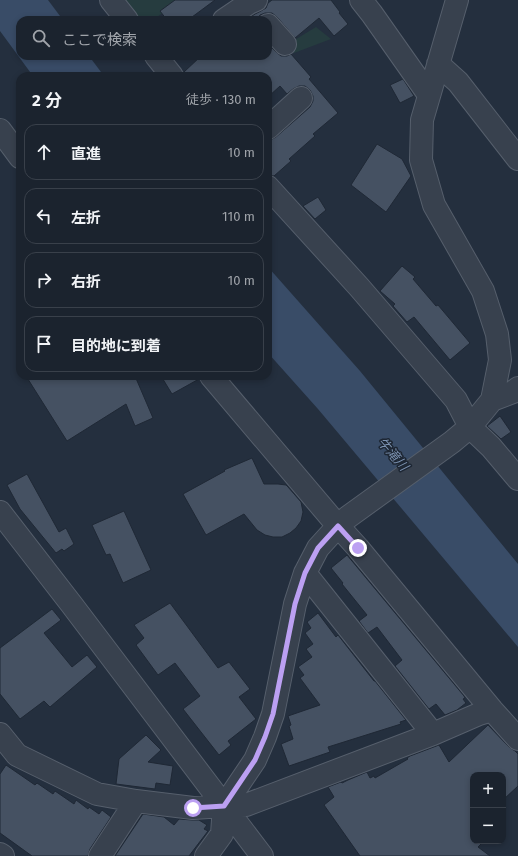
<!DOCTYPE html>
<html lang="ja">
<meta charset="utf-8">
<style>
:root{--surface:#1b232e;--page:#282f3a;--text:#f1f3f6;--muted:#a0a4aa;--line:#39404a}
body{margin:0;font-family:"Fira Sans","Noto Sans JP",sans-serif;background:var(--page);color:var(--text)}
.controls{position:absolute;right:12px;bottom:12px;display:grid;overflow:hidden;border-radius:8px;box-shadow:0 2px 6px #0003}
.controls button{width:36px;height:36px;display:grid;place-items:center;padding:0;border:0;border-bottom:1px solid var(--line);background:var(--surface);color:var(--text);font:20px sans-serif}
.stop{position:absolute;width:12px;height:12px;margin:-9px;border:3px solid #bca0f2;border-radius:50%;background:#fff}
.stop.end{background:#bca0f2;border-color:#fff;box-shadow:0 1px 4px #0008}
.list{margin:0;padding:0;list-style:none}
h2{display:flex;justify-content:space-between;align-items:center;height:52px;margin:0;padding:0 16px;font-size:17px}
h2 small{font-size:13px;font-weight:400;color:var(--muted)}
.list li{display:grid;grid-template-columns:26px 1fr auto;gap:12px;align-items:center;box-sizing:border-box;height:56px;margin:0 8px 8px;padding:0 8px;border:1px solid var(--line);border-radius:12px}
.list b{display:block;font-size:15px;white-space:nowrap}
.list em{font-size:13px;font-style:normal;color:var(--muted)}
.icon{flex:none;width:22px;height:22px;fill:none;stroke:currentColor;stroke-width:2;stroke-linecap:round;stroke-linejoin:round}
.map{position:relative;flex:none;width:518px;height:856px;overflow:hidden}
.search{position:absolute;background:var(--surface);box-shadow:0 2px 6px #0003;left:16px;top:16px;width:256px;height:44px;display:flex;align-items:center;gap:10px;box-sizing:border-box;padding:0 14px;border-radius:12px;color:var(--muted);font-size:15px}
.panel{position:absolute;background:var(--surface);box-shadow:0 2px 6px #0003;left:16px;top:72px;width:256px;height:308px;border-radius:12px}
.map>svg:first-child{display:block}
.green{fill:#263c3f}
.water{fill:#394c67}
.building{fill:#455162;stroke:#1f2835}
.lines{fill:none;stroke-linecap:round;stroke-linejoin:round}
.minor-casing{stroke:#565f6c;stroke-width:24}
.minor{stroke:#38414e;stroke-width:22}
.route{stroke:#bca0f2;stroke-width:5}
.labels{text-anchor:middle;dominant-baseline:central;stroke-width:3;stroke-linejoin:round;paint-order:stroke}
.water-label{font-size:13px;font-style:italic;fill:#7c92b1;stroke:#1d2633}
</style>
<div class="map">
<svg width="518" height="856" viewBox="0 0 518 856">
<rect width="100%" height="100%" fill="#242f3e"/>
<path class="green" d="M 118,0 L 180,0 L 153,20 L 132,20 Z
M 316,27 L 331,39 L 294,53 L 283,47 Z"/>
<path class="water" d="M 0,0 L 48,0 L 63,20 L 20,20 L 20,56 L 89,56 L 104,76 L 33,76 L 0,31 Z
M 268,267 L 360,371 L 518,564 L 518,647 L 318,409 L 268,353 Z"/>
<path class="building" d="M 175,0 L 215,0 L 188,20 L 167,20 L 160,11 Z
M 272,0 L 331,0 L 340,12 L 339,13 L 348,24 L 334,36 L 319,18 L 295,38 L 277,17 L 272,13 L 265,13 L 260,15 L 257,20 L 246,20 L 255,14 L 261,11 L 266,8 L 268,3 Z
M 268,44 L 276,52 L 281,56 L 287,56 L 291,54 L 311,77 L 309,79 L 338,113 L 313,134 L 315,136 L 289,159 L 291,161 L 274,176 L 268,175 L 268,141 L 276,137 L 310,107 L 313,101 L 313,96 L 310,90 L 305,86 L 299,86 L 293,89 L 287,94 L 280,86 L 268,97 L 268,76 L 184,76 L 184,72 L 201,56 L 268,56 Z
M 403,79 L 414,96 L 400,103 L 390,85 Z
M 377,144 L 402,159 L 411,176 L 386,212 L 351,185 Z
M 318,197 L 326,210 L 315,219 L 303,206 Z
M 402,266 L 415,277 L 413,279 L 436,306 L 438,305 L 470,343 L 450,360 L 414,317 L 407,322 L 393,306 L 395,304 L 380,291 Z
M 26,376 L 135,376 L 153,418 L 135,426 L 126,404 L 67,441 Z
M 161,376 L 199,376 L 199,379 L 172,394 Z
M 500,416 L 511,432 L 501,439 L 487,426 Z
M 252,458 L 264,484 L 278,484 L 286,485 L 288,487 L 301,502 L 303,512 L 301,521 L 296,528 L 290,533 L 282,537 L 273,537 L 265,535 L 257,530 L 244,514 L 206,535 L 183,494 L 225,471 L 224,470 Z
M 27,474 L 59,532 L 66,528 L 74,544 L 64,551 L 62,549 L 56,553 L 20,509 L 7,485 Z
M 124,511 L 151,570 L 123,583 L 110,554 L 106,555 L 92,525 Z
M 347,555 L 464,696 L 465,698 L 463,699 L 466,703 L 457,710 L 445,715 L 436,704 L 429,709 L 395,666 L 402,660 L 377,627 L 368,633 L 359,621 L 367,615 L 342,584 L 343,583 L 331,568 Z
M 170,603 L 218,668 L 229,662 L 250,689 L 239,697 L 256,719 L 228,741 L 231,745 L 219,755 L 183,709 L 200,696 L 175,663 L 158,675 L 136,645 L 144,638 L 134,625 Z
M 52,609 L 61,620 L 44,633 L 72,667 L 87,655 L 97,667 L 50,707 L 44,701 L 20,719 L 0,694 L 0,648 Z
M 318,613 L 336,637 L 338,635 L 374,681 L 375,681 L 406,720 L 400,722 L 401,724 L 328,747 L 330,752 L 289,766 L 281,744 L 293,739 L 289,726 L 291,725 L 288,716 L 320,705 L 300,678 L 304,675 L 298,667 L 312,657 L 306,649 L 313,644 L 305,633 L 311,628 L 307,622 Z
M 488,725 L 509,747 L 515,751 L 518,754 L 518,786 L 503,800 L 503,775 L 473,775 L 473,841 L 484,841 L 478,847 L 490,856 L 360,856 L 324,805 L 334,797 L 328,787 L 341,782 L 342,783 L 348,780 L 367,772 L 370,778 L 374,776 L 375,778 L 408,759 L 407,758 L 410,756 L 439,745 L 449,762 Z
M 146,735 L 161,750 L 148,762 L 173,766 L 170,785 L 156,783 L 155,789 L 116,784 L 119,759 Z
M 6,765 L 35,785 L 37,783 L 53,794 L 55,791 L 74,804 L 76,800 L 88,809 L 89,807 L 99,814 L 102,810 L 111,817 L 90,849 L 88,856 L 32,856 L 0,833 L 0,774 Z
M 143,814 L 164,817 L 174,825 L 179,819 L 192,820 L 199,820 L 207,825 L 204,829 L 208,831 L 189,856 L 115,856 Z"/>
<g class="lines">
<defs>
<path id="minor" d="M 111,0 L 127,20
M 361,0 L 372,14 L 429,95
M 224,20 L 249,3 L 256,0
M 268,25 L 285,44
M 156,56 L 172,76
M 438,64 L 458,82 L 518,159
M 268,128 L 301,98
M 0,130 L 20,157
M 268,187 L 359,287 L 456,400 L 470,427 L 491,447 L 518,479
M 211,376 L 338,526 L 358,548 L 492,710 L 518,739
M 492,400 L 513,392 L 518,388
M 0,512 L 72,605 L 262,856
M 305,573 L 433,734
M 0,734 L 17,755 L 97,794 L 136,801 L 193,808 L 224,806 L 246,805 L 433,734 L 479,714 L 492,710
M 0,854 L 3,856
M 100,856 L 136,801
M 206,856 L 222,834 L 224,806 L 255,760 L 265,737 L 273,714 L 295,604 L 305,573 L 318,548 L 338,526 L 348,517 L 452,442 L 470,427 L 492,400 L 500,360 L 497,334 L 483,291 L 434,205 L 421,160 L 422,120 L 457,0"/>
</defs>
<use href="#minor" class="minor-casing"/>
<use href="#minor" class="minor"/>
</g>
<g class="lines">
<path class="route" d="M 193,808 L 224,806 L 255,760 L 265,737 L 273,714 L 295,604 L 305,573 L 318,548 L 338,526 L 358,548"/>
</g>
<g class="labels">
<g class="water-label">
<text transform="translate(393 454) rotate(49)">牛滝川</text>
</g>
</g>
</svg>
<div class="controls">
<button>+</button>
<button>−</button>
</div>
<div class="stop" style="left:193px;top:808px"></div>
<div class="stop end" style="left:358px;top:548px"></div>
<div class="search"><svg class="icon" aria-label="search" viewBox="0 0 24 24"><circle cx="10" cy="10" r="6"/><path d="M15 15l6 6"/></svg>ここで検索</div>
<section class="panel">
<h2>2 分<small>徒歩 · 130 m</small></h2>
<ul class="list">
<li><svg class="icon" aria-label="ahead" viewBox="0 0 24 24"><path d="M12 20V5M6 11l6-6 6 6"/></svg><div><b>直進</b></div><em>10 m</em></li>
<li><svg class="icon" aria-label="left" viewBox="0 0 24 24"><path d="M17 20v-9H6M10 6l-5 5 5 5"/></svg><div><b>左折</b></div><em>110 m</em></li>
<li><svg class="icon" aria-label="right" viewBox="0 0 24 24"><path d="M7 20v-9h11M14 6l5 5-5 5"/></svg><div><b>右折</b></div><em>10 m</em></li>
<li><svg class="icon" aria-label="arrive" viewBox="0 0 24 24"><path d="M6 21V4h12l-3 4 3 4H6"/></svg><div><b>目的地に到着</b></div></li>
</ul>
</section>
</div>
